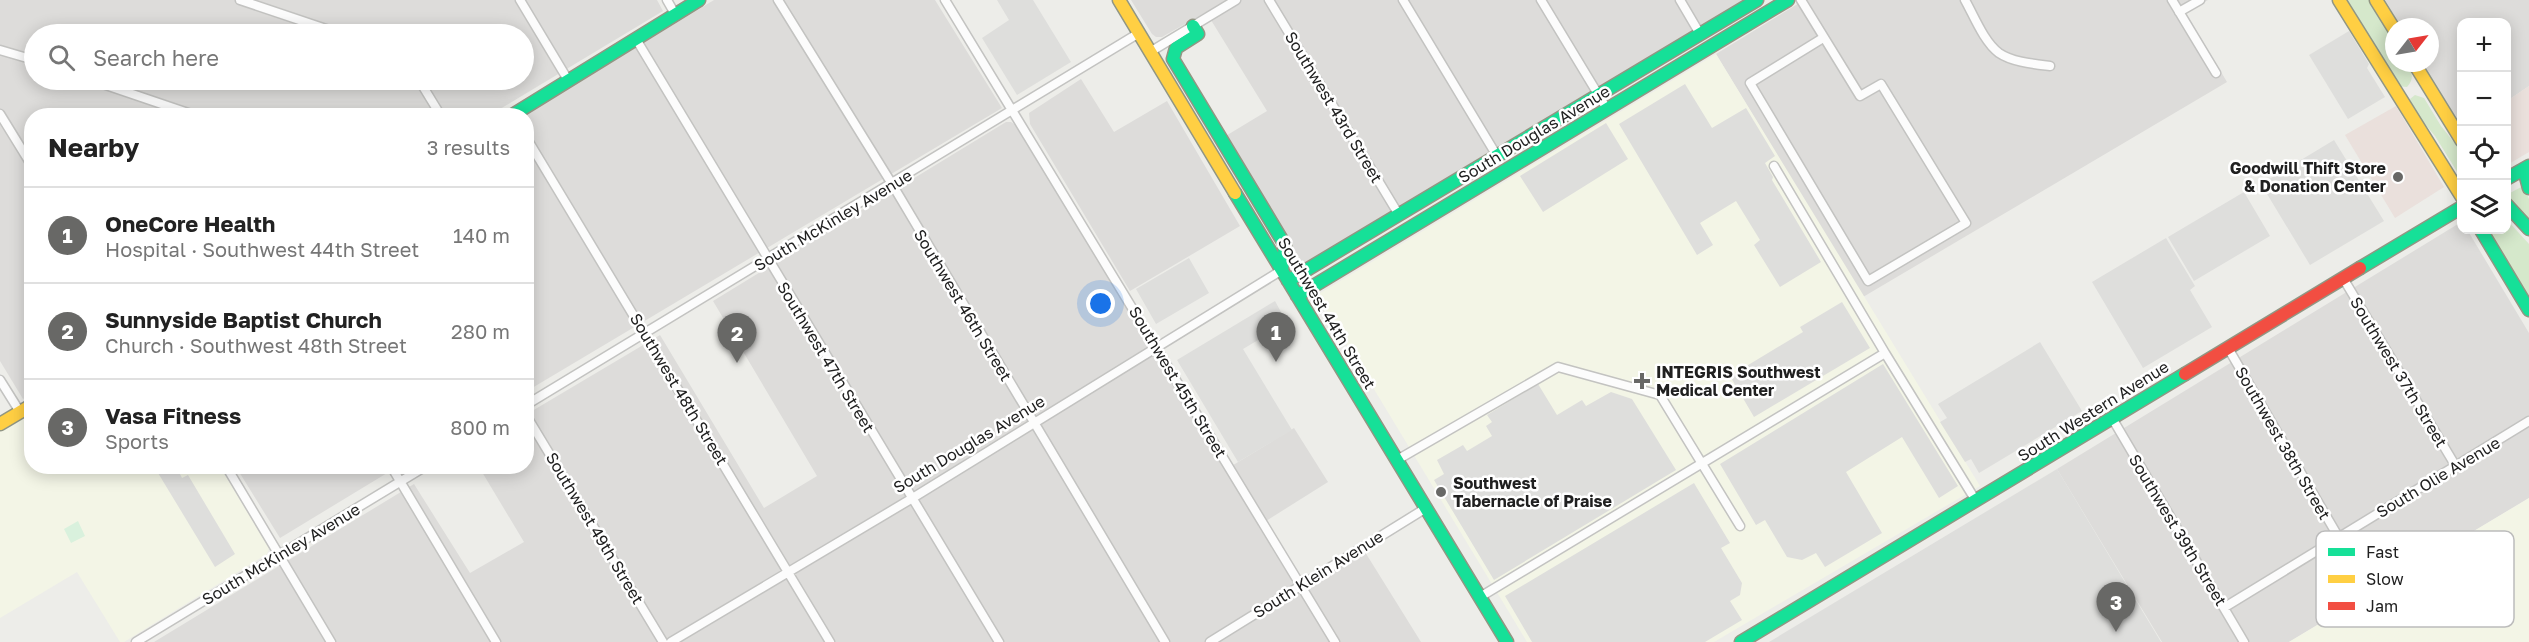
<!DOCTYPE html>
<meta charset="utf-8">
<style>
:root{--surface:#fff;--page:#f2f2f2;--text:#222;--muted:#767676;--line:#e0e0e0;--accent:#686866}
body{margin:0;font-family:"Golos Text",sans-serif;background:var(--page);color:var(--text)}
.controls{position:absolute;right:18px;top:18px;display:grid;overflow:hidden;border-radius:12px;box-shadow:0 3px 15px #0003}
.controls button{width:54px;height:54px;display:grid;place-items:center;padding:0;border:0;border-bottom:2px solid var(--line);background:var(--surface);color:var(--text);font:30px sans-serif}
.compass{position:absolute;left:2385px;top:18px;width:54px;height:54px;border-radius:50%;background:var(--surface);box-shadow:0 3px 15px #0003;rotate:59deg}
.you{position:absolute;left:1101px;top:304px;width:21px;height:21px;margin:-15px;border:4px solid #fff;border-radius:50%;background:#1a73e8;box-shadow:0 0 0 9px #1a73e833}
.badge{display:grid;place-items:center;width:39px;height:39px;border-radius:50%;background:var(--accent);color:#fff;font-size:20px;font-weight:700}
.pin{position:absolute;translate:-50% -50px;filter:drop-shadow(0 2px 3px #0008)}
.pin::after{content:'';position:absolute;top:32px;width:21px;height:18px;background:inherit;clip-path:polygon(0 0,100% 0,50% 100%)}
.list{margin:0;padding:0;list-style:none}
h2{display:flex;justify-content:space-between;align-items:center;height:78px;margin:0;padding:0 24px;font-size:26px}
h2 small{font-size:20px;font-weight:400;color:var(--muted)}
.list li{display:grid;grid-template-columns:39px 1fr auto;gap:18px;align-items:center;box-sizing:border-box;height:96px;padding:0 24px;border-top:2px solid var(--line)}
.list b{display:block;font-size:22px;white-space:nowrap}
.list p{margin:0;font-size:20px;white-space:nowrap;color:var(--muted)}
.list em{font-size:20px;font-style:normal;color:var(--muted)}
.icon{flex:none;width:33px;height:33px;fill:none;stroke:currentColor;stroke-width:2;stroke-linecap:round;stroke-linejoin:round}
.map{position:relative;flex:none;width:2529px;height:642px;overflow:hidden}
.search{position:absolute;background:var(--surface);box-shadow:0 3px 15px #0003;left:24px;top:24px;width:510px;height:66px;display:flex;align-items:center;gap:15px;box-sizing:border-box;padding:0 21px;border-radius:33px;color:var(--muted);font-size:22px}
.panel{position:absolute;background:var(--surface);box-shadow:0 3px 15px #0003;left:24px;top:108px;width:510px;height:366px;border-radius:24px}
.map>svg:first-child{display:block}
.residential{fill:#dddcda;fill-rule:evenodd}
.commercial{fill:#eae0dc}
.education{fill:#f3f5e6}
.grass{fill:#d5e8cb}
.park{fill:#d9f1dd}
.parking{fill:#dededc}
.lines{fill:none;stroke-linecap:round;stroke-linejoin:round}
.street-casing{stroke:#c3c3c1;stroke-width:11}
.fast-casing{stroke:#919683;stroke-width:15}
.slow-casing{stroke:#919683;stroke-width:15}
.jam-casing{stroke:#919683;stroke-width:15}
.street{stroke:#fcfcfc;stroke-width:8}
.fast{stroke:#16e098;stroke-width:12}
.slow{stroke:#ffcf43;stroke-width:12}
.jam{stroke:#f24e42;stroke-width:12}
.poi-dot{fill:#686866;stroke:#fff;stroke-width:2}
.labels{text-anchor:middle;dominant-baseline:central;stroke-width:5;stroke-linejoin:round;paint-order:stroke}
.street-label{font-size:16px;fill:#202020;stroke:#fff}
.poi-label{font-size:16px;font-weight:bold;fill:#202020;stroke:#fff;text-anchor:start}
.key{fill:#fff;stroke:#bcbcbc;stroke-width:1.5}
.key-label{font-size:16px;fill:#202020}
</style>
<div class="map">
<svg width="2529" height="642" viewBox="0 0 2529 642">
<rect width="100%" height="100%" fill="#edede9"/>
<path class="residential" d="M 0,0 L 657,0 L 663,11 L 490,115 L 32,116 L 31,394 L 23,399 L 0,361 ZM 34,34 L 524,34 L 524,80 L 34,80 Z
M 714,0 L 935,0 L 1002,108 L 527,391 L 526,116 L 523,116 Z
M 1131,0 L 1747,0 L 1309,262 L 1300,263 L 1224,137 L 1267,111 L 1206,12 L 1162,37 L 1156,37 L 1152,34 Z
M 1804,0 L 2208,0 L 2186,13 L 2227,82 L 1863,297 L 1716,54 Z
M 2385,0 L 2529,0 L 2529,86 L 2507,101 L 2506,22 L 2462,22 L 2461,129 L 2422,63 L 2430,63 L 2430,27 L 2401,27 Z
M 1081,79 L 1114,132 L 1167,101 L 1240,226 L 1130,291 L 1030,124 L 1029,113 Z
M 1006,122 L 1011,122 L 1017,126 L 1225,470 L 1294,428 L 1328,482 L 1258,526 L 1299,592 L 1365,552 L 1421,642 L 154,642 L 414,484 L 470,573 L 524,542 L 479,467 L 526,466 L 527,414 L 660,335 L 764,508 L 817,476 L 713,301 Z
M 2458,224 L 2462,230 L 2468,231 L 2529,333 L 2529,498 L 2289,642 L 2162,642 L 2057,469 Z
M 236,467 L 397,467 L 280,538 Z"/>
<path class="commercial" d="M 2529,86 L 2529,152 L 2507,165 L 2507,101 Z
M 2396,106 L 2444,187 L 2395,218 L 2345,135 Z"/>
<path class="education" d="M 1716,54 L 1980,486 L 1714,642 L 1527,642 L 1317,295 Z
M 31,413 L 32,466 L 220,467 L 269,548 L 267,554 L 124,642 L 120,642 L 77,572 L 0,618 L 0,431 Z
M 2529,498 L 2529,642 L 2289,642 Z"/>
<path class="grass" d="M 2345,0 L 2369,0 L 2394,42 L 2394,63 L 2406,63 C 2412,72 2415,78 2407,87 L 2397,86 Z
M 2415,95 L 2424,98 L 2441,126 L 2461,151 L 2461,178 L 2435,136 L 2414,111 L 2410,99 Z
M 2523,186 L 2529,199 L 2529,222 L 2508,197 L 2510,193 Z
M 2507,220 L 2529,244 L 2529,301 L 2486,230 L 2506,230 Z"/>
<path class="park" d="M 78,521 L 85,536 L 71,543 L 64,529 Z"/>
<path class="parking" d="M 997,0 L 1033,0 L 1071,62 L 1017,95 L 982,38 L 1009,20 Z
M 2349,31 L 2369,64 L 2367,68 L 2385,97 L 2348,119 L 2309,55 Z
M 1685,84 L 1712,128 L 1746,108 L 1775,156 L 1765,163 L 1773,177 L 1772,180 L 1821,262 L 1780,287 L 1754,245 L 1760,240 L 1736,201 L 1700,223 L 1713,245 L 1697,255 L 1619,124 Z
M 1606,123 L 1628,159 L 1543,212 L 1520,176 Z
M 2334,140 L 2384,221 L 2310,265 L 2261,184 Z
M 2244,192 L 2270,236 L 2194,281 L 2168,237 Z
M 2166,238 L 2195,286 L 2190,290 L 2212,327 L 2143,368 L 2092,282 Z
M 1189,258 L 1209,293 L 1156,324 L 1136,289 Z
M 1275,301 L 1287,323 L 1243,349 L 1292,430 L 1238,462 L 1177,360 Z
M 1842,302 L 1870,348 L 1754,417 L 1730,376 L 1803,332 L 1800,327 Z
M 2040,342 L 2082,411 L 1979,473 L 1971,459 L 1965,462 L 1940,422 L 1947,418 L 1938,404 Z
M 1883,364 L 1958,486 L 1939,498 L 1902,437 L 1846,472 L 1882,533 L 1825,567 L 1816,553 L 1802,560 L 1787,557 L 1765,520 L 1756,525 L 1720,464 Z
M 1538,384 L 1557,415 L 1582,400 L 1586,406 L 1611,392 L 1632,399 L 1676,470 L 1494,580 L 1434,480 L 1444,474 L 1437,460 L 1463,445 L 1467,451 L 1492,436 L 1486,426 L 1492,422 L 1487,415 Z
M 157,467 L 169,467 L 179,472 L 182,478 L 188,475 L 235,554 L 215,567 L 155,468 Z
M 2057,469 L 2161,642 L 1769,642 Z
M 1694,483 L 1730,543 L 1721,548 L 1742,583 L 1740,595 L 1730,601 L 1742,620 L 1705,642 L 1532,642 L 1505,596 Z"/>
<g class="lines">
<defs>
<path id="street" d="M 240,0 L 341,34
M 520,0 L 568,80
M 667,0 L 675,14
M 778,0 L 892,184 L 1165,642
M 945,0 L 1335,642
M 1269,0 L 1399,215
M 1403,0 L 1497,156
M 1541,0 L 1607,109
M 1680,0 L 1700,34
M 1801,0 L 1860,96 L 1881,84 L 1966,223 L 1868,281 L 1750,83 L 1823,38
M 1965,0 C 1974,16 1984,42 1999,53 C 2012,62 2034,64 2050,66
M 2172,0 L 2216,73
M 2179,12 L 2200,0
M 636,39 L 999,642
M 0,50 L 34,60
M 1150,52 L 1236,0
M 91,80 L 197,116
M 419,80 L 441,116
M 0,114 L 32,166
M 526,137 L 830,642
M 1774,166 L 1885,353
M 2343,278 L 2455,465
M 2228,348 L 2339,538
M 0,380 L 20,412
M 526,405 L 1139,33
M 526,415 L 663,642
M 2112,418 L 2244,642
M 1397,460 L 1558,367 L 1660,395 L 1740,526
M 226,466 L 331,642
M 391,466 L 496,642
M 1480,597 L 1885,353 L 1976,501
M 2225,607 L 2529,421
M 136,642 L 426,466
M 671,642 L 911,499 L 1282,270
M 1210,642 L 1426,508"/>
<path id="fast" d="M 1193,26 L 1198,34 L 1176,48 L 1173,59 L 1285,245 L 1282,270
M 511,116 L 699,0
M 2524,169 L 2529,188
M 2506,179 L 2529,166
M 1235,193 L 1507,642
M 2506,204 L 2529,229
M 2481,230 L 2529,310
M 2360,268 L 2462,207
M 1288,281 L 1757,0
M 1297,296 L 1788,0
M 1741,642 L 2185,374"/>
<path id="slow" d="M 1119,0 L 1235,193
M 2339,0 L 2462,197
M 2376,0 L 2394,29
M 2414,63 L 2462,141
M 0,424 L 32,405"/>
<path id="jam" d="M 2185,374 L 2360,268"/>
</defs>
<use href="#street" class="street-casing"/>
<use href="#fast" class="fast-casing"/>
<use href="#slow" class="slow-casing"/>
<use href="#jam" class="jam-casing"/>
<use href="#street" class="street"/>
<use href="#fast" class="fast"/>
<use href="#slow" class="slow"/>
<use href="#jam" class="jam"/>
</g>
<g class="poi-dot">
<circle cx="2398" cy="177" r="6"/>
<path d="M1639 372h6v6h6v6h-6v6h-6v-6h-6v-6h6z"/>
<circle cx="1441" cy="492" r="6"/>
</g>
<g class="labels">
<g class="street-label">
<text transform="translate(1334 107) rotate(59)">Southwest 43rd Street</text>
<text transform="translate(1534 134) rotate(-31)">South Douglas Avenue</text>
<text transform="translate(833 220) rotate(-31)">South McKinley Avenue</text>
<text transform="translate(963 305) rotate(59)">Southwest 46th Street</text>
<text transform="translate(1327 313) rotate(59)">Southwest 44th Street</text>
<text transform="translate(826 357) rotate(59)">Southwest 47th Street</text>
<text transform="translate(2399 372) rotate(59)">Southwest 37th Street</text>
<text transform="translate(1178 382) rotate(59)">Southwest 45th Street</text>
<text transform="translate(679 389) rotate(59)">Southwest 48th Street</text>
<text transform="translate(2093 411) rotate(-32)">South Western Avenue</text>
<text transform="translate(2283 443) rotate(60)">Southwest 38th Street</text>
<text transform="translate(969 444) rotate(-31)">South Douglas Avenue</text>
<text transform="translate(2438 477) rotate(-31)">South Olie Avenue</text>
<text transform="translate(595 528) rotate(59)">Southwest 49th Street</text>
<text transform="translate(2178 530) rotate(59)">Southwest 39th Street</text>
<text transform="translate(281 554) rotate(-31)">South McKinley Avenue</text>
<text transform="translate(1318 574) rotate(-32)">South Klein Avenue</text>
</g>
<g class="poi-label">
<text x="2386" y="168" text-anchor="end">Goodwill Thift Store<tspan x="2386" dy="18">&amp; Donation Center</tspan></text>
<text x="1656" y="372">INTEGRIS Southwest<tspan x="1656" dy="18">Medical Center</tspan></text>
<text x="1453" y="483">Southwest<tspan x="1453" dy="18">Tabernacle of Praise</tspan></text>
</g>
</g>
<rect x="2316" y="531" width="198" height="96" rx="9" class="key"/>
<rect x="2328" y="548" width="27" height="8" fill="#16e098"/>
<rect x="2328" y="575" width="27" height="8" fill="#ffcf43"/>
<rect x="2328" y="602" width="27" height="8" fill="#f24e42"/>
<g class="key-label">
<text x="2366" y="558">Fast</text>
<text x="2366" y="585">Slow</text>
<text x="2366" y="612">Jam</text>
</g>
</svg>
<div class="controls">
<button>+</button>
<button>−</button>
<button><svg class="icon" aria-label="locate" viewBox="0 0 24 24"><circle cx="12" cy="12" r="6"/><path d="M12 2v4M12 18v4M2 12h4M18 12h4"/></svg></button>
<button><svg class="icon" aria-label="layers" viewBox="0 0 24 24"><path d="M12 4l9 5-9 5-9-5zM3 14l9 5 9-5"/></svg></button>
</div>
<svg class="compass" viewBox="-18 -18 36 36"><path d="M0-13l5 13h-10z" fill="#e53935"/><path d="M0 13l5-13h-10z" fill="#767676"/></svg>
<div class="you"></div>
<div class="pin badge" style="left:1276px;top:362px">1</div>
<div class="pin badge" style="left:737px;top:363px">2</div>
<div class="pin badge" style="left:2116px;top:632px">3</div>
<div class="search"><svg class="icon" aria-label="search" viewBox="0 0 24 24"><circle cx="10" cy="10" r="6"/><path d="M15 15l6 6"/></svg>Search here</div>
<section class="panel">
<h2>Nearby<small>3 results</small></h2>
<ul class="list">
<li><span class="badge">1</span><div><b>OneCore Health</b><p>Hospital · Southwest 44th Street</p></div><em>140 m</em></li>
<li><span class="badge">2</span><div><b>Sunnyside Baptist Church</b><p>Church · Southwest 48th Street</p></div><em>280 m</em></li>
<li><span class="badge">3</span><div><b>Vasa Fitness</b><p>Sports</p></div><em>800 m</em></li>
</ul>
</section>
</div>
